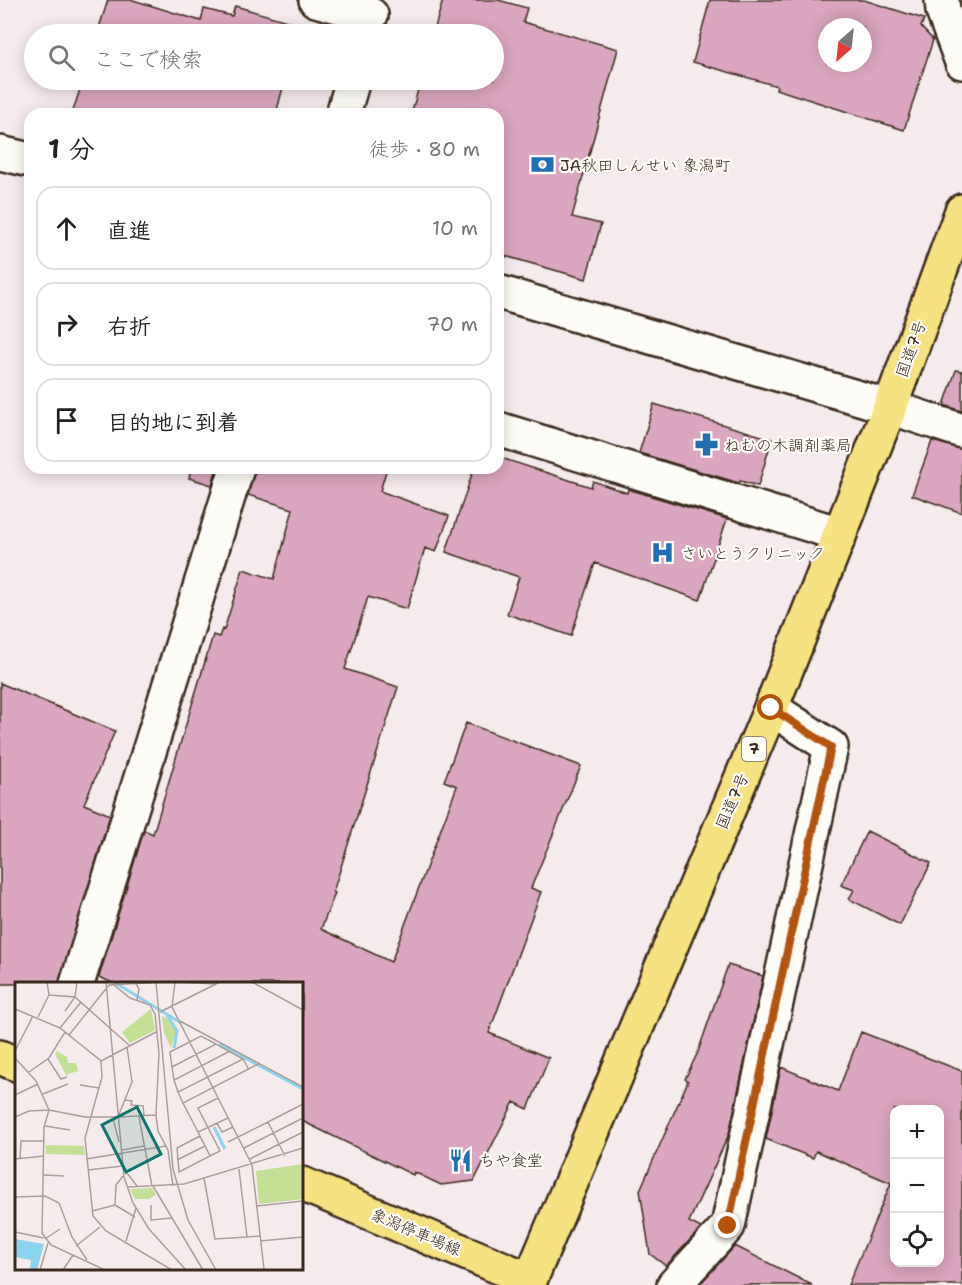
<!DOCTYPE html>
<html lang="ja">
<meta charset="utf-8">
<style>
:root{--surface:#fff;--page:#f6f6f6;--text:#222;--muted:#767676;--line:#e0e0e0}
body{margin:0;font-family:"Shantell Sans","Klee One",sans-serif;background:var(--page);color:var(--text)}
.controls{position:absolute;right:18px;bottom:18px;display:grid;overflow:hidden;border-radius:12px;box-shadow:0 3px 15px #0003}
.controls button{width:54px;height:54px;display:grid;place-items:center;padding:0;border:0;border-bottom:2px solid var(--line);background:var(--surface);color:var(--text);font:30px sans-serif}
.compass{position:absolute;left:818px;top:18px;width:54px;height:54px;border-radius:50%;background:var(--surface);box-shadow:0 3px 15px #0003;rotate:207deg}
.stop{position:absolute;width:18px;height:18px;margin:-14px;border:4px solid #b45309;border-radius:50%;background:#fff}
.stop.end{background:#b45309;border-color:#fff;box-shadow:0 2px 6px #0008}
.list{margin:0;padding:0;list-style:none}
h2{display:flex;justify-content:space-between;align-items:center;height:78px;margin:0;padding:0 24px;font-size:26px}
h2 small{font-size:20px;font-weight:400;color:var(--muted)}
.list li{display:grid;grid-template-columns:39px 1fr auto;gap:18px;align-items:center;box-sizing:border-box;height:84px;margin:0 12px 12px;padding:0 12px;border:2px solid var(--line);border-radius:18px}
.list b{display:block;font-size:22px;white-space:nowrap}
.list em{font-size:20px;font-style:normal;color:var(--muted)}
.icon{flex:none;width:33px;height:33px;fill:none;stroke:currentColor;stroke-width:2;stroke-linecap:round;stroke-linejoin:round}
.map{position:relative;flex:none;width:962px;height:1285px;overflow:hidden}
.search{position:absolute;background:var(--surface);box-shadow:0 3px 15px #0003;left:24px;top:24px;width:480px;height:66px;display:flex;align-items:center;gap:15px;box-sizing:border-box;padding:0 21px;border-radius:33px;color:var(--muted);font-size:22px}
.panel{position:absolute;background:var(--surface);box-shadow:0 3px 15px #0003;left:24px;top:108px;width:480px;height:366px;border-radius:18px}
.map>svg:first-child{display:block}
.building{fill:#dba6bf;stroke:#3b2a1e;stroke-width:1.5;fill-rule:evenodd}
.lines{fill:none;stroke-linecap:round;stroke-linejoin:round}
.minor-casing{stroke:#3b2a1e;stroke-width:38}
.major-casing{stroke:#3b2a1e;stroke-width:38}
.highway-casing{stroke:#3b2a1e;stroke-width:38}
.minor{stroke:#fdfcf7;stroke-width:33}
.major{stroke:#f7e281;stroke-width:33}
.highway{stroke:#f7e281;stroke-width:33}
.route{stroke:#b45309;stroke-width:8}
.labels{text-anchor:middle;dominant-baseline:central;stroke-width:4.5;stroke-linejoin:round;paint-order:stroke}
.shield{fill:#fdfcf7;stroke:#75695f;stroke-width:1.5}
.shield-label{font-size:15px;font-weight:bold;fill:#3b2a1e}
.poi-label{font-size:16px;fill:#3b2a1e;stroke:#fdfcf7;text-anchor:start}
.street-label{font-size:16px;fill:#3b2a1e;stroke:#fdfcf7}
.inset-river{fill:none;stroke:#8cd3ee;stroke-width:3}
.inset-road{fill:none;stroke:#ab9e9a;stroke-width:1.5}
.view{fill:#0f766e;fill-opacity:0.15;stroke:#0f766e;stroke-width:3}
.inset-edge{fill:none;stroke:#3b2a1e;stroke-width:3}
</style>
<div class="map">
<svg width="962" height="1285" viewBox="0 0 962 1285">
<rect width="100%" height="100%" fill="#f6ebec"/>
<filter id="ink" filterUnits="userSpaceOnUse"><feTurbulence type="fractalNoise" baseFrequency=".0167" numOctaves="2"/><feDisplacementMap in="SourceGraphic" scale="12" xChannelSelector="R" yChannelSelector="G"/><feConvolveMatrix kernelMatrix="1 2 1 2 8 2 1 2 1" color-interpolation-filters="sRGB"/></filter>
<g filter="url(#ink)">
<path class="building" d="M 108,0 L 133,0 L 201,21 L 204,9 L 232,16 L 235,6 L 301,25 L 298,34 L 97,34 Z
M 443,0 L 498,0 L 527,8 L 523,22 L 618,49 L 572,217 L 601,224 L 586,279 L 498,254 L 498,114 L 411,114 L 421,80 L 494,80 L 494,34 L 433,34 Z
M 710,0 L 864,0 L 924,19 L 921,27 L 933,40 L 904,130 L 776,89 L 777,86 L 693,62 ZM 827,27 L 863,27 L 863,63 L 827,63 Z
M 83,80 L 285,80 L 276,114 L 72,114 Z
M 956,370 L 962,371 L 962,411 L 944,405 Z
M 654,404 L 772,439 L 758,486 L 740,481 L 739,483 L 639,453 Z
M 932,441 L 962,449 L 962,513 L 912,495 Z
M 498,457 L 591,487 L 593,481 L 627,493 L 628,489 L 727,519 L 700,600 L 595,563 L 571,636 L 507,614 L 519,577 L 446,552 L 474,468 L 498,468 Z
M 191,468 L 217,468 L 212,485 L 189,478 Z
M 255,468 L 387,468 L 380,491 L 449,516 L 436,552 L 425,548 L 407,609 L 368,597 L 345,669 L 398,687 L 333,892 L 335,893 L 321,929 L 391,962 L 457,786 L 444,781 L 466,723 L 581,766 L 531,888 L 541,892 L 489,1033 L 549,1058 L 528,1109 L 514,1102 L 474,1181 L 441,1185 L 414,1172 L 413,1175 L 302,1121 L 302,984 L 115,984 L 99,977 L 144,830 L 153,834 L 213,635 L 219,637 L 222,629 L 224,630 L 243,569 L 274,579 L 293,509 L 248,495 Z
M 0,683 L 115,731 L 84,804 L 110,815 L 59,984 L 0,984 Z
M 867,831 L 931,863 L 900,925 L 849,899 L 854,890 L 841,885 Z
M 728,965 L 763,976 L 729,1134 L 689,1222 L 701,1228 L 666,1266 L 650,1254 L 640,1190 L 688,1081 L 685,1079 L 698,1052 Z
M 861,1032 L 962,1071 L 962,1285 L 848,1285 L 891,1183 L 816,1151 L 813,1158 L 766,1139 L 781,1067 L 838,1091 ZM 894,1110 L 939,1110 L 939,1263 L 894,1263 Z
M 735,1246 L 812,1285 L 699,1285 Z"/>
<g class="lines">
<defs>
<path id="minor" d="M 316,0 L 371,15
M 942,0 L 943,11 L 962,62
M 343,114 L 353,80
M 0,153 L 30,160
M 498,292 L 890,407 L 962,431
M 498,429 L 840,534
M 77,984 L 237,468
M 674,1285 L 728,1226 L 831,747 L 771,708"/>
<path id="major" d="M 0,1057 L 16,1064
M 302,1184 L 530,1280"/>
<path id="highway" d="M 528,1285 L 771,708 L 890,407 L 962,211"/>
</defs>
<use href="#minor" class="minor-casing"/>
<use href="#major" class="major-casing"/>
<use href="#highway" class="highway-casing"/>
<use href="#minor" class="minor"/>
<use href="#major" class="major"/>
<use href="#highway" class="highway"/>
</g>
</g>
<g class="lines" filter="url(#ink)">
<path class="route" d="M 728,1226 L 831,747 L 771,708"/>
</g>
<defs>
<symbol id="bank-bare" viewBox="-9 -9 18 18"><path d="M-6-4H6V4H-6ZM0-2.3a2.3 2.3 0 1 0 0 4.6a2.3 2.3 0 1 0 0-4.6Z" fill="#1f6fb2" stroke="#fdfcf7" stroke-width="2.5" paint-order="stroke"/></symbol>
<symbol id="pharmacy-bare" viewBox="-9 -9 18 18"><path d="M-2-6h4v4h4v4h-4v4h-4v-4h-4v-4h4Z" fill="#1f6fb2" stroke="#fdfcf7" stroke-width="2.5" paint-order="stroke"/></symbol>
<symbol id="hospital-bare" viewBox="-9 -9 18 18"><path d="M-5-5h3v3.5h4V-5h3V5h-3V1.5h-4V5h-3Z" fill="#1f6fb2" stroke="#fdfcf7" stroke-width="2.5" paint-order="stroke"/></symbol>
<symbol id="restaurant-bare" viewBox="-9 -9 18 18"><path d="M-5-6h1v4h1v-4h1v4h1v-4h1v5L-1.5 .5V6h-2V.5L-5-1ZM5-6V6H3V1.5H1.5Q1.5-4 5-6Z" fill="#1f6fb2" stroke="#fdfcf7" stroke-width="2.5" paint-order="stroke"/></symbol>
</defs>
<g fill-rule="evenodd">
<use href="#bank-bare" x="526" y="148" width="33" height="33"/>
<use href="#pharmacy-bare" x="690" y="428" width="33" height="33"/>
<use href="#hospital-bare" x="646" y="536" width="33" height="33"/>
<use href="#restaurant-bare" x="444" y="1144" width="33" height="33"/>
</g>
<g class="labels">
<rect class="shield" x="742" y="737" width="24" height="24" rx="4.5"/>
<g class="shield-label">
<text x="754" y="749">7</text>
</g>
<g class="poi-label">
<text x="560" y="165">JA秋田しんせい 象潟町</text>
<text x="724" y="445">ねむの木調剤薬局</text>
<text x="681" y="553">さいとうクリニック</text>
<text x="479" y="1160">ちや食堂</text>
</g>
<g class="street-label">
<text transform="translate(911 349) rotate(-70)">国道7号</text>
<text transform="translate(732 801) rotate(-67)">国道7号</text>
<text transform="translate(416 1232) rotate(23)">象潟停車場線</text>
</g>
</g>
<g transform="translate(15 982)">
<rect width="288" height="288" fill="#f6ebec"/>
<path d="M 136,27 L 140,48 L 115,61 L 107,50 ZM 147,34 L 157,39 L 161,49 L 156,66 L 149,51 ZM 42,69 L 52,75 L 53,81 L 61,81 L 63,89 L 51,93 L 40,72 ZM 31,163 L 69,164 L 70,173 L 31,172 ZM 288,182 L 288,217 L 244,222 L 241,189 ZM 137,206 L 141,213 L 134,217 L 120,217 L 115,207 Z" fill="#c4df96"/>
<path d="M 0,257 L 29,262 L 22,288 L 15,288 L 16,278 L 0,275 Z" fill="#8cd3ee"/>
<path class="inset-river" d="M 99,0 L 166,41M 152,33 L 162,49 L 159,66M 204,62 L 288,107M 199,145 L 210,167"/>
<path class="inset-road" d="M 91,0 L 109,195 L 118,221 L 134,247 L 171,288M 120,0 L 124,7 L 122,18M 141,0 L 158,187 L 173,238 L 201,288M 160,0 L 157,25 L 237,183 L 249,287M 163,0 L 200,2M 237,0 L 288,28M 99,3 L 115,16 L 135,23 L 140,32 L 144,71 L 141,133 L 143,149 L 153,168 L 158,204M 34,13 L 60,15 L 115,64M 0,27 L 45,46 L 86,79 L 87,95 L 70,156 L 78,234 L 91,249 L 157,288M 50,29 L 60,15 L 62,0M 145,30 L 205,0M 23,35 L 34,13 L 32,0M 163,38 L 288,105M 45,46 L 66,20M 54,53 L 94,3 L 148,0M 0,69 L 18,34M 0,76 L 21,99 L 34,128 L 29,145 L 27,251 L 36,263 L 90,288M 33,77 L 46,97 L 52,95M 86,79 L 141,50M 157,85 L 155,70 L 186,54 L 201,62M 14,90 L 34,76 L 50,50M 159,98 L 157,85 L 201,62 L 228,77M 65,103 L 84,106M 163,110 L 159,98 L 215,69M 28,112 L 53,102M 0,113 L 23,102M 110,118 L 117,119 L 116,123 L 128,124 L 129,133M 168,121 L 163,110 L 228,77 L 234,88M 0,135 L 14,129 L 34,128 L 70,135 L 103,135 L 117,100 L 112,65M 103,135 L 141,133M 124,135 L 137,204M 98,136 L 104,160M 253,140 L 288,122M 202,141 L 207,150 L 218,145M 30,144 L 55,148M 183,150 L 168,121 L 245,81M 185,154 L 162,166 L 164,190 L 195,174 L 183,150 L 213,136M 213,160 L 253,140 L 270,174M 229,166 L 288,136M 107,168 L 129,164M 195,174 L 205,169 L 183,126 L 203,116M 5,176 L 6,159 L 29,159M 0,177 L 29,174M 71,177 L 151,164M 235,177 L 288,150M 162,178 L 190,164M 108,186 L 122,204M 224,187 L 232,255 L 245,254M 73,188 L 107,184M 29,193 L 49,194M 108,194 L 101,203 L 100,223 L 120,235M 189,196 L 200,257 L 232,255M 138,204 L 188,288M 113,205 L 169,202 L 288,166M 0,215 L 30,214 L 44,221 L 57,255 L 72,278M 136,223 L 136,238 L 157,236M 242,224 L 288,219M 77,229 L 100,223M 0,250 L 29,256M 30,257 L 45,247M 111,259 L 121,226M 245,259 L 288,255M 61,264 L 85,245M 25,288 L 33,261M 48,288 L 58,273M 239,288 L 287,288"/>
<path class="view" d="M 122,125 L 146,172 L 111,190 L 87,143 Z"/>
<rect width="288" height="288" class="inset-edge"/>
</g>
</svg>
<div class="controls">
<button>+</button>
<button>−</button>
<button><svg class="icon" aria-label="locate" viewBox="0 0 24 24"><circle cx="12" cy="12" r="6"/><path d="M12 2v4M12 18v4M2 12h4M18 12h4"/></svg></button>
</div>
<svg class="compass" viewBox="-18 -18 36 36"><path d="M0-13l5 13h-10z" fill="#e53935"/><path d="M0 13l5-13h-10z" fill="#767676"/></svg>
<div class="stop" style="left:771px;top:708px"></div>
<div class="stop end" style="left:728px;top:1226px"></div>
<div class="search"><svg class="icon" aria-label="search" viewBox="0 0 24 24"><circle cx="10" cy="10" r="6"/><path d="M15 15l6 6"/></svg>ここで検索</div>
<section class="panel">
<h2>1 分<small>徒歩 · 80 m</small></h2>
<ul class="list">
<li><svg class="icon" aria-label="ahead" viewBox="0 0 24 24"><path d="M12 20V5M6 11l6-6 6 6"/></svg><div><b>直進</b></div><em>10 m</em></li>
<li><svg class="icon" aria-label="right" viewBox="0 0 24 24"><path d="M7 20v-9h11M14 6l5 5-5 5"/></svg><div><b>右折</b></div><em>70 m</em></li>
<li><svg class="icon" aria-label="arrive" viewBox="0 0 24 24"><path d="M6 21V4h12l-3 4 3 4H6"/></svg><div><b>目的地に到着</b></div></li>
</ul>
</section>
</div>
